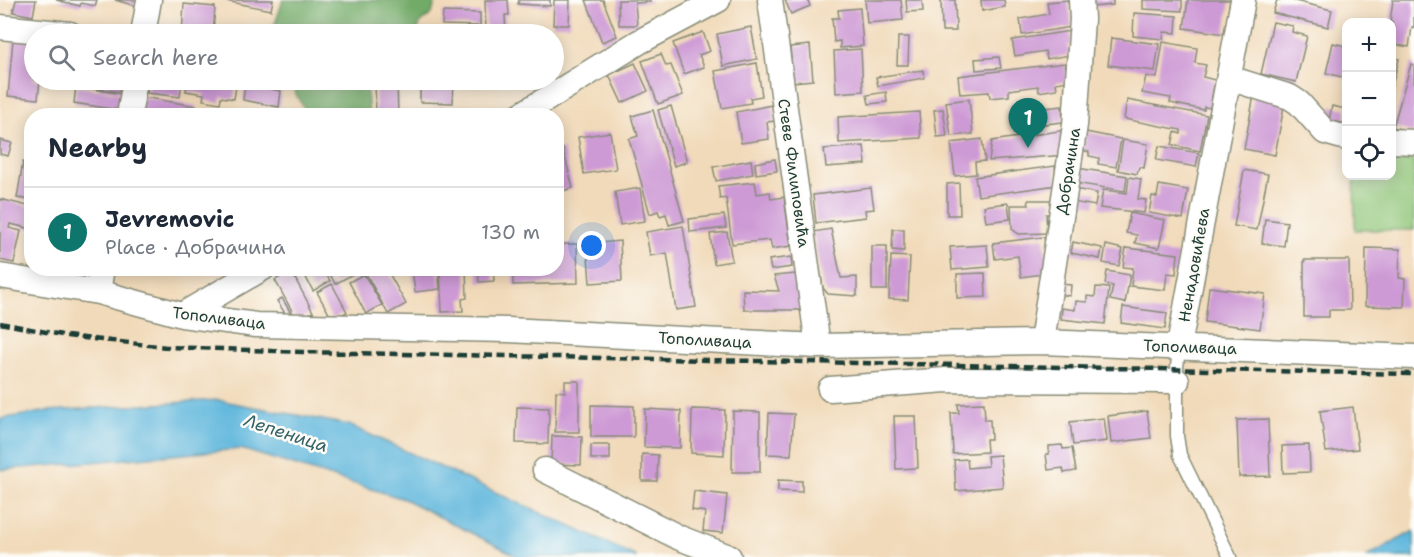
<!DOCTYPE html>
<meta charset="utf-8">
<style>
:root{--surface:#fff;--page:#f6f6f7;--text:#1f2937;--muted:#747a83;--line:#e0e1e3;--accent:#0f766e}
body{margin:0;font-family:"Shantell Sans",sans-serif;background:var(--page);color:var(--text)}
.controls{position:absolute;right:18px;top:18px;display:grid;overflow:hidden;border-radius:12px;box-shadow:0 3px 15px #0003}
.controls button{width:54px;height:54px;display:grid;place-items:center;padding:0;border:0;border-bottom:2px solid var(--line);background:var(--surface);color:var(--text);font:30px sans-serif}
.you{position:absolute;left:592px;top:246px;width:21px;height:21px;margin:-15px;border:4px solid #fff;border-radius:50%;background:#1a73e8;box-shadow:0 0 0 9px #1a73e833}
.badge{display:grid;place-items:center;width:39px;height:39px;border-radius:50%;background:var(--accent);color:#fff;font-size:20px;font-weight:700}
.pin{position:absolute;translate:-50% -50px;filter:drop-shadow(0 2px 3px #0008)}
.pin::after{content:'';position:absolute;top:32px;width:21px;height:18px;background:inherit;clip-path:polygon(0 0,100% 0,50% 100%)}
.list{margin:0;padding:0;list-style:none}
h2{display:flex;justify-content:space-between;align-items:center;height:78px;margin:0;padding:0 24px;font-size:26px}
h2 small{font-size:20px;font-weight:400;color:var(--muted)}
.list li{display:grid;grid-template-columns:39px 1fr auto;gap:18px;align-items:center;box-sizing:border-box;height:90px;padding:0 24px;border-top:2px solid var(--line)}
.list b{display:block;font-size:22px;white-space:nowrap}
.list p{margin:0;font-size:20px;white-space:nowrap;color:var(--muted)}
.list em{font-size:20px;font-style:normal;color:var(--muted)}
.icon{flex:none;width:33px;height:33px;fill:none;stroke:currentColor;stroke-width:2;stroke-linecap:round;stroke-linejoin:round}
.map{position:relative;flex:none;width:1414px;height:557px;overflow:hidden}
.search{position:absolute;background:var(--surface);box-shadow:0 3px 15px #0003;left:24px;top:24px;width:540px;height:66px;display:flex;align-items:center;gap:15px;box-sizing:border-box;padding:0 21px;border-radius:33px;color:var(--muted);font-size:22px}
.panel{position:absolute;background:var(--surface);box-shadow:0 3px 15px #0003;left:24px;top:108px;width:540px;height:168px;border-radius:24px}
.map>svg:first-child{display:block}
.green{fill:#8ec577;stroke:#568156;stroke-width:1.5}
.forest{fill:#72aa68;stroke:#48744e;stroke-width:1.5}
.water{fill:#61b7dd;stroke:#407a88;stroke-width:1.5}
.building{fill:#cd9ad5}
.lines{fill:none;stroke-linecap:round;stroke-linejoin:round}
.service-casing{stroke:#888c77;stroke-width:15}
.minor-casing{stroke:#888c77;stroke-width:27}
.service{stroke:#fff;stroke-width:12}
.minor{stroke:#fff;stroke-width:24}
.rail{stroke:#1f3d34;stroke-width:4.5;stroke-dasharray:9 4.5;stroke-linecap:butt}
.labels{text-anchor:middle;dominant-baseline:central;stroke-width:5;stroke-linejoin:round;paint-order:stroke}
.street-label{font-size:16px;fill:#1f3d34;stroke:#fdfcf7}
.water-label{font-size:18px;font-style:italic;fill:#336267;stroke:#fdfcf7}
</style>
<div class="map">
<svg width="1414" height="557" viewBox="0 0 1414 557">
<rect width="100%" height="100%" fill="#fdfcf7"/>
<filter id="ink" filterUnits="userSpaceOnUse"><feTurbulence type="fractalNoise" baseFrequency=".0167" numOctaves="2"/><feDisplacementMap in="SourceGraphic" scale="12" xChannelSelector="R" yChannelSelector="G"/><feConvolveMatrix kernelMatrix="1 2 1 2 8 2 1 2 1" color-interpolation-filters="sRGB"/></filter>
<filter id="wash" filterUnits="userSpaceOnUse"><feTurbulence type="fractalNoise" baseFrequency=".008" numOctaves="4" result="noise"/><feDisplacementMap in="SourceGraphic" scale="24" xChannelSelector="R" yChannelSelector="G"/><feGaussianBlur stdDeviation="1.35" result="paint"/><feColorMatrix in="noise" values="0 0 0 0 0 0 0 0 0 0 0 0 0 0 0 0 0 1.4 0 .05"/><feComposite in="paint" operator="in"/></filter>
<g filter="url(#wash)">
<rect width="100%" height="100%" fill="#f1daba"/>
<path class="green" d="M 1392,160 L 1414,160 L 1414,230 L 1355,230 L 1354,176 L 1392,176 Z"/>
<path class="forest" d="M 283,0 L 437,0 L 435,2 L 432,14 L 420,23 L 417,34 L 258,34 L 275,24 Z
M 288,80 L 366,80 L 369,115 L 308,115 Z"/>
<path class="water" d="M 218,400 L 349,425 L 637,557 L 519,557 L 404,499 L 241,449 L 0,470 L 0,419 L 48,411 Z
M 1414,531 L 1414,557 L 1366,557 Z"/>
<g id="blocks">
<path class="building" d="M 16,0 L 36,0 L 33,16 L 13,12 Z
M 56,0 L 97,0 L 95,6 L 81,3 L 80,6 Z
M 115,0 L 137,0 L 136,6 Z
M 221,0 L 273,0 L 271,10 Z
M 485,0 L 508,0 L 509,15 L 505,15 L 506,34 L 486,34 Z
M 519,0 L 550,0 L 550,6 L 518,4 Z
M 554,0 L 570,0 L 569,25 L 553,25 Z
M 586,0 L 603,0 L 617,36 L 602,42 Z
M 618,0 L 650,0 L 650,2 L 635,3 L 637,25 L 619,25 Z
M 785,0 L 808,0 L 810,6 L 791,14 Z
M 865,0 L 901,0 L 903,20 L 867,23 Z
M 906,0 L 922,0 L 923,11 L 907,12 Z
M 941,0 L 955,0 L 956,31 L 942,31 Z
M 981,0 L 1004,0 L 1005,7 L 982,11 Z
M 1068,0 L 1072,27 L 1022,35 L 1020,19 L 1049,14 L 1047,2 Z
M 1091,0 L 1113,0 L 1113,5 L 1092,7 Z
M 1143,0 L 1182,0 L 1182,11 L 1143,9 Z
M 1188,0 L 1230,0 L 1225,34 L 1184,28 Z
M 1277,0 L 1291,0 L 1332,10 L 1328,27 L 1273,13 Z
M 1393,0 L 1414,0 L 1414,28 L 1412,27 L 1409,47 L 1392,44 L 1392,22 L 1390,22 Z
M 184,4 L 215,7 L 213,34 L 182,33 Z
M 860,8 L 863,46 L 840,48 L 840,41 L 834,42 L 832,18 L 839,18 L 838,10 Z
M 443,12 L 480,13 L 480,26 L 442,25 Z
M 1134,13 L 1177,16 L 1176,33 L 1164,32 L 1163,39 L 1133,36 Z
M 1273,22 L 1293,26 L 1292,32 L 1307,36 L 1296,82 L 1261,74 Z
M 751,27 L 757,59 L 723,66 L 717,34 Z
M 1070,31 L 1072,45 L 1068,45 L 1070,55 L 1047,59 L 1045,51 L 1015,56 L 1012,40 Z
M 703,32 L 710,51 L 699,55 L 704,67 L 684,74 L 673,43 Z
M 898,37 L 909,37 L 908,65 L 897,65 Z
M 1111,38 L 1159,44 L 1155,71 L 1108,65 Z
M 13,39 L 34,41 L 34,80 L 40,80 L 38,99 L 8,96 Z
M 1163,42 L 1197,48 L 1195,63 L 1206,65 L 1203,77 L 1215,80 L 1210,108 L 1204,107 L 1204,110 L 1170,103 L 1171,98 L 1142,93 L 1146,76 L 1157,78 Z
M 1333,43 L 1346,46 L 1346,78 L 1326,73 Z
M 810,45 L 813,80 L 793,82 L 790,47 Z
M 861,49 L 863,91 L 836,93 L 834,51 Z
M 661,54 L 666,66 L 671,65 L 683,95 L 658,104 L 642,61 Z
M 999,57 L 1001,68 L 976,70 L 975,59 Z
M 1392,57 L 1399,59 L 1392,86 Z
M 635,63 L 648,91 L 622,103 L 609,75 Z
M 757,63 L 762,96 L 750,98 L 751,103 L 722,108 L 715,71 Z
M 1065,63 L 1068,81 L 1056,83 L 1057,89 L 1039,92 L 1038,86 L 1009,90 L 1009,96 L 990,98 L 989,92 L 960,94 L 958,76 Z
M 1411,64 L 1414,65 L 1414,133 L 1393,127 Z
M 923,70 L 924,78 L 878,86 L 876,77 Z
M 66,80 L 87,80 L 86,84 Z
M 100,80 L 125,80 L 123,92 L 99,89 Z
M 149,80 L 182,80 L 180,97 L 147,93 Z
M 187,80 L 237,80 L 234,99 L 221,97 L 220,103 L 203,100 L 204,94 L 186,91 Z
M 375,80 L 397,80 L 398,116 L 376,116 Z
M 420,80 L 454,80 L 453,103 L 420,102 Z
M 245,84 L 281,91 L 279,107 L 243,100 Z
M 76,86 L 122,94 L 119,110 L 74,103 Z
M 886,92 L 887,102 L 869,104 L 867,95 Z
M 1254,95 L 1285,101 L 1275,155 L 1244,149 Z
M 143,97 L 196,106 L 195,116 L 140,116 Z
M 969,99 L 973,134 L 951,136 L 946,102 Z
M 1127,100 L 1207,115 L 1200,151 L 1172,145 L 1175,132 L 1181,134 L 1181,130 L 1124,119 Z
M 1035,102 L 1035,109 L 1062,106 L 1063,122 L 1018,127 L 1015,104 Z
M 772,105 L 775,121 L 767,122 L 769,139 L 741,143 L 736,112 Z
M 671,106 L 687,162 L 674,166 L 658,110 Z
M 1332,106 L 1346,109 L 1346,124 L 1329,120 Z
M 443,107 L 445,116 L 431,116 L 430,109 Z
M 943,109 L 947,136 L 937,137 L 934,110 Z
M 653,110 L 684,221 L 669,225 L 666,214 L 660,216 L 658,211 L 650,214 L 629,139 L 638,136 L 632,116 Z
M 919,112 L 921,138 L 839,143 L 838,117 Z
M 1065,130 L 1066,155 L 989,161 L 992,141 Z
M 610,132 L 616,169 L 584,174 L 578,137 Z
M 1086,132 L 1121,139 L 1116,167 L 1098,164 L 1099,158 L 1089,156 L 1089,152 L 1083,150 Z
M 982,139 L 985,161 L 975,162 L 976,174 L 955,176 L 951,143 Z
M 0,140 L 12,143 L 8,156 L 0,154 Z
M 1123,140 L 1148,144 L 1144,168 L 1139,167 L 1137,174 L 1118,170 Z
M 864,146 L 866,164 L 826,167 L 824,149 Z
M 1159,146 L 1199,153 L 1196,167 L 1156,160 Z
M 563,149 L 573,188 L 556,193 L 556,151 Z
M 775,159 L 777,171 L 756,174 L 755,163 Z
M 751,160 L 753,174 L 716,181 L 713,167 Z
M 23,162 L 32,163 L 32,200 L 17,198 Z
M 1055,166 L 1057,185 L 978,196 L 975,177 Z
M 1077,168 L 1127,176 L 1125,191 L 1074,183 Z
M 1244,170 L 1268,174 L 1257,230 L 1234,226 Z
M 1129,177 L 1141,179 L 1138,199 L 1146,200 L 1144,213 L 1100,208 L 1103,190 L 1127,193 Z
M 755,182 L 757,194 L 770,192 L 771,199 L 784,197 L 791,246 L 772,249 L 770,240 L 732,244 L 726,198 L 720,199 L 718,186 Z
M 959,183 L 960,215 L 947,215 L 947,184 Z
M 1159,185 L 1188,190 L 1183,219 L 1149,213 L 1152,196 L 1157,197 Z
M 640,188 L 645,221 L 620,225 L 615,192 Z
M 871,188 L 874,209 L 865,210 L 866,217 L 816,223 L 813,195 Z
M 1074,189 L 1097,193 L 1095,206 L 1072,202 Z
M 0,199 L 32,207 L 32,229 L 10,224 L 9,228 L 21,231 L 14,263 L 0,260 Z
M 1028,200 L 1052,200 L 1052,214 L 1046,214 L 1047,233 L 1019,234 L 1012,229 L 1011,205 L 1029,205 Z
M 1008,203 L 1010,219 L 986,222 L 984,206 Z
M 1130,213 L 1165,220 L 1159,248 L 1135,243 L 1137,235 L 1126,233 Z
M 724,215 L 726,228 L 690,232 L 689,219 Z
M 1265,219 L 1287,222 L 1284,246 L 1262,243 Z
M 683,226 L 696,307 L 676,310 L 667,253 L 650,256 L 646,232 Z
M 831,229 L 841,278 L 857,277 L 857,296 L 828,294 L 823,288 L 813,232 Z
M 893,229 L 904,229 L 904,251 L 892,250 Z
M 727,232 L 732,261 L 714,264 L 710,234 Z
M 1044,237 L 1049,273 L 1021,277 L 1018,256 L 995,259 L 993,243 Z
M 620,241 L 622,281 L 590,283 L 587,244 Z
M 1073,242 L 1102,248 L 1100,259 L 1071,253 Z
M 556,244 L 577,244 L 578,283 L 513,285 L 513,268 L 556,268 Z
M 987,245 L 989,267 L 952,270 L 950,247 Z
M 1106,245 L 1123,249 L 1119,266 L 1103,263 Z
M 872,246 L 887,246 L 887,290 L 872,290 Z
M 1126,248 L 1178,254 L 1176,274 L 1167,273 L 1165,290 L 1131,286 L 1133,268 L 1123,267 Z
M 1366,248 L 1400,249 L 1399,278 L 1405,279 L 1404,307 L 1365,306 Z
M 891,256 L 910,257 L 908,300 L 889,299 Z
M 791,257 L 792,267 L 771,270 L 769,260 Z
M 1304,260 L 1349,260 L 1350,310 L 1329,310 L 1329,317 L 1304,317 Z
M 301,268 L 323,268 L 330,281 L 313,291 Z
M 327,268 L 353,268 L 355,273 L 335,284 Z
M 363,268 L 386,268 L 406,304 L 388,314 Z
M 412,268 L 438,268 L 440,289 L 415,292 Z
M 440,268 L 466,268 L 467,298 L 462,299 L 463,311 L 442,312 Z
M 478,268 L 493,268 L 494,281 L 479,282 Z
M 291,271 L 313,312 L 297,320 L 275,280 Z
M 1107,271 L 1130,275 L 1125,303 L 1110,300 L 1113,286 L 1105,284 Z
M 985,273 L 986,297 L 957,298 L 957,274 Z
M 364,274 L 382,305 L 366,314 L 349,282 Z
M 796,274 L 803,310 L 744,310 L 743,290 L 779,291 L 774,276 Z
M 332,284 L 347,312 L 332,319 L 317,292 Z
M 1060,284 L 1071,285 L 1070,296 L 1058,294 Z
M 1096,287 L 1109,288 L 1105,324 L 1061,319 L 1062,308 L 1075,310 L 1076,301 L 1087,302 L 1087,296 L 1095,297 Z
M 1209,287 L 1265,294 L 1260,329 L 1205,322 Z
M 282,298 L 292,315 L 288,318 L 277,301 Z
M 1123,307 L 1167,313 L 1165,329 L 1121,323 Z
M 565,381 L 579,381 L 579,432 L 555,432 L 556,391 L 565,392 Z
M 984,403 L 985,420 L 990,420 L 991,439 L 986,439 L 987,452 L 953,454 L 951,413 L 959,413 L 958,404 Z
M 591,405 L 634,406 L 634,437 L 591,437 Z
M 517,407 L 549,408 L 548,444 L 516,443 Z
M 1353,407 L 1358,449 L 1326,452 L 1320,411 Z
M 645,409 L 681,411 L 680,448 L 644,447 Z
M 692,409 L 725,410 L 724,455 L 691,453 Z
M 733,411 L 760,412 L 760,472 L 732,472 Z
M 1147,411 L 1151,438 L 1111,443 L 1108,416 Z
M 769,413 L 794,414 L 791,455 L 767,454 Z
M 894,416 L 916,416 L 918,468 L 896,469 Z
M 1104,418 L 1107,441 L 1073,445 L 1070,422 Z
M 1268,419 L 1270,476 L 1239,477 L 1237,420 Z
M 552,436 L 582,437 L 581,465 L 551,464 Z
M 591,445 L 610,445 L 610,459 L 591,459 Z
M 1062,445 L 1063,449 L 1072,448 L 1076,471 L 1064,473 L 1063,468 L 1048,470 L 1046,454 L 1049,454 L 1049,446 Z
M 1309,445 L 1310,472 L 1283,473 L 1282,446 Z
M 642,454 L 658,455 L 657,481 L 642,481 Z
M 1000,455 L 1003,487 L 956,491 L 954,460 L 967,459 L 968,468 L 988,466 L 987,456 Z
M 778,480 L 802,481 L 802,492 L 778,491 Z
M 694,491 L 727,495 L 723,533 L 703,531 L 705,512 L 692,510 Z"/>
</g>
</g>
<g filter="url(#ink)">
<use href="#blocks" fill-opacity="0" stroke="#888c77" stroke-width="1.5"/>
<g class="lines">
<defs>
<path id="service" d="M 1179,346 L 1177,368 L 1177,436 L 1180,455 L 1230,557"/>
<path id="minor" d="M 770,0 L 818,346
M 0,27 L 70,34
M 143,34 L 149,0
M 1229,78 L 1290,97 L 1299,103 L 1325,132 L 1346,138
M 129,116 L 135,80
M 519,116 L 639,42 L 718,0
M 1392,141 L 1414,142
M 0,276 L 98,292 L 182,315 L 256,325 L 508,330 L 818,346 L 1042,342 L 1414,357
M 98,292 L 102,268
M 182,315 L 263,268
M 1042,342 L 1075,125 L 1082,19 L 1081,0
M 1179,346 L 1243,0
M 830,389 L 946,380 L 1177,381
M 545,470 L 680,538 L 729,557"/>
</defs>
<use href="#service" class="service-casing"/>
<use href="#minor" class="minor-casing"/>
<use href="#service" class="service"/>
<use href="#minor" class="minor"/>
<path class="rail" d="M 0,323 L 67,336 L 166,347 L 302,352 L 1414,374"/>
</g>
</g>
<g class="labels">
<g class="street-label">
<text transform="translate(1068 171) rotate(-81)">Добрачина</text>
<text transform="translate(794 173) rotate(82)">Стеве Филиповића</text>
<text transform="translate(1194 265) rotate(-80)">Ненадовићева</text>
<text transform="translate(219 318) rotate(7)">Тополиваца</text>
<text transform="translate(705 340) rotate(3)">Тополиваца</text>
<text transform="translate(1190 347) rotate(2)">Тополиваца</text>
</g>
<g class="water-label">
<text transform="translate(286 433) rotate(18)">Лепеница</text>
</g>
</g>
</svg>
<div class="controls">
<button>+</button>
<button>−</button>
<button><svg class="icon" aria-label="locate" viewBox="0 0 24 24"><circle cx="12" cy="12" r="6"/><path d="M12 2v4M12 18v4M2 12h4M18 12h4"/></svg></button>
</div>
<div class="you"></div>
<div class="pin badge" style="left:1028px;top:148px">1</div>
<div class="search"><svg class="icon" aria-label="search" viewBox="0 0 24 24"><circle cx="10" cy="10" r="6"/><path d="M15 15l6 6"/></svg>Search here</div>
<section class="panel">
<h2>Nearby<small></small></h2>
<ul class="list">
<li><span class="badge">1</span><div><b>Jevremovic</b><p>Place · Добрачина</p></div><em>130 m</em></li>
</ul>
</section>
</div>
